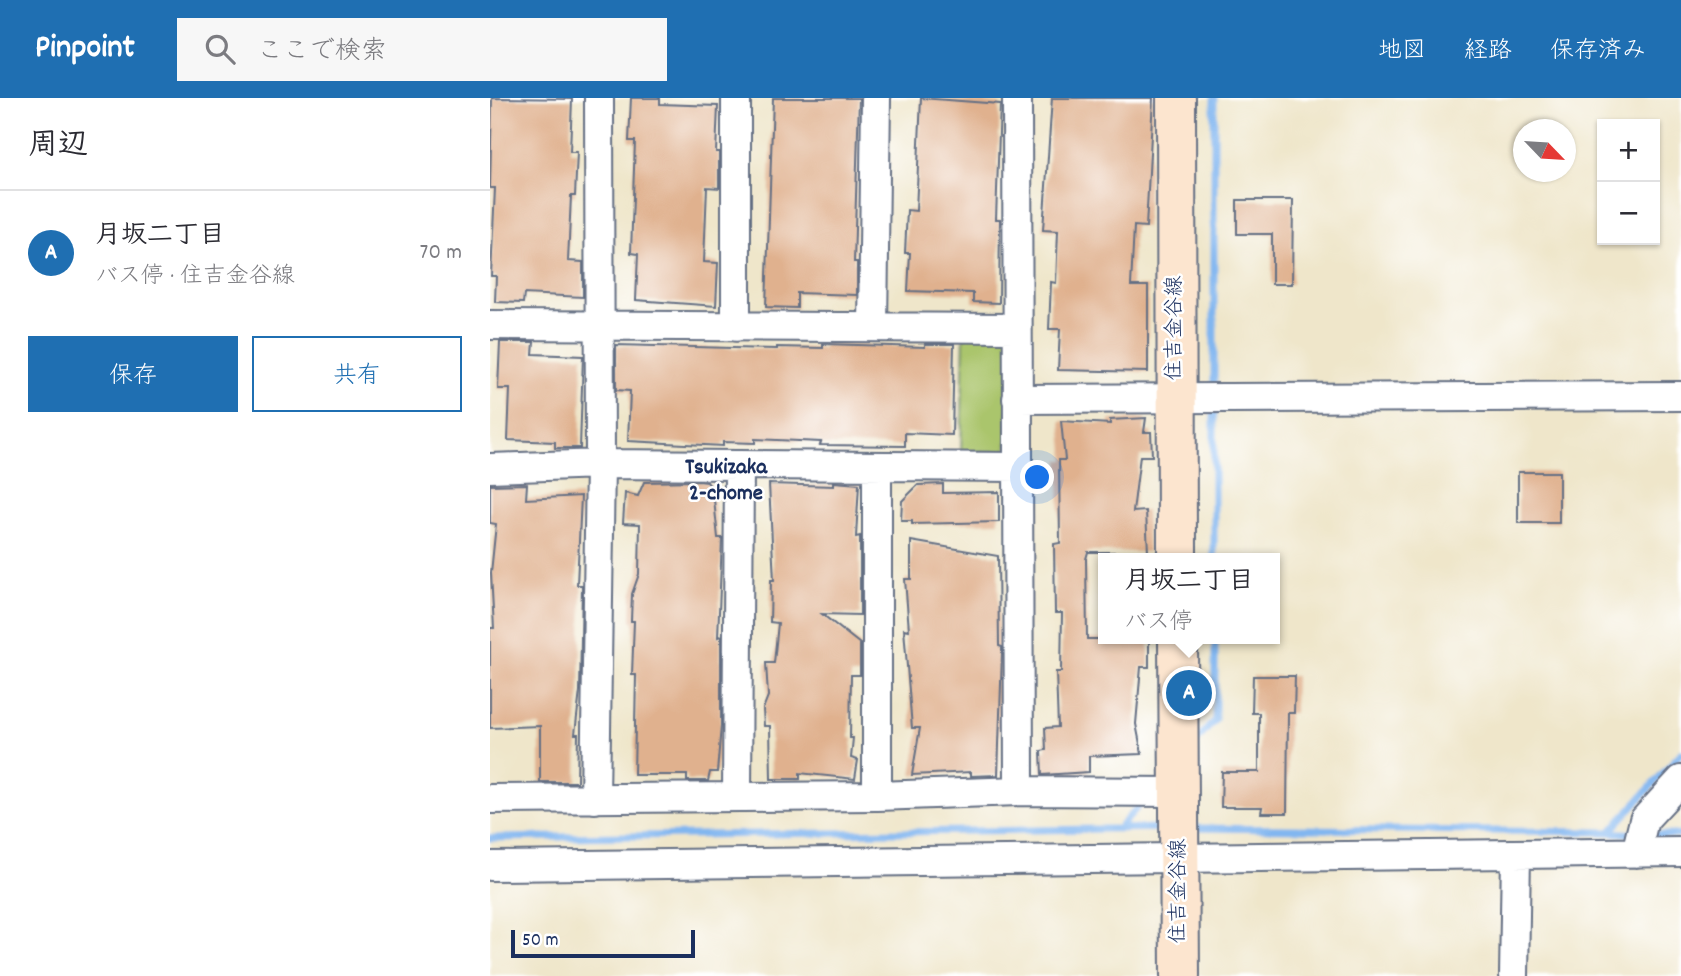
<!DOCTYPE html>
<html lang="ja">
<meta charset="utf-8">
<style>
:root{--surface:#fff;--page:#f7f7f7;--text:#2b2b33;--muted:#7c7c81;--line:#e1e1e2;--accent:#1f6fb2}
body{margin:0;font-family:Dekko,"Klee One",sans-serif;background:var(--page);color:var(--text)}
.controls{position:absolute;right:21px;top:21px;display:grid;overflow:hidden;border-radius:0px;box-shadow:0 2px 5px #0004}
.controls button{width:63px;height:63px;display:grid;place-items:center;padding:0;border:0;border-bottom:2px solid var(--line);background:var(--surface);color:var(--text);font:35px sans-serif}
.compass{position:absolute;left:1023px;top:21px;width:63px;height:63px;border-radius:50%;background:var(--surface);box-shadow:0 2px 5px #0004;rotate:115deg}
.scale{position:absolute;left:21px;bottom:18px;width:184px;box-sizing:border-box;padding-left:7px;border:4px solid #1b2f5e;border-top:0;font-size:19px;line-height:24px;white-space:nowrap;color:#1b2f5e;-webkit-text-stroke:5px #fff;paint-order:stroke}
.you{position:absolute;left:548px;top:380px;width:24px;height:24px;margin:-18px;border:5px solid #fff;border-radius:50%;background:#1a73e8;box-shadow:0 0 0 10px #1a73e833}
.badge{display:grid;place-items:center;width:46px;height:46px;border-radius:50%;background:var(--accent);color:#fff;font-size:23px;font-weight:700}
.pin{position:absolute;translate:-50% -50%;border:4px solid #fff;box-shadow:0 2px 7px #0006}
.popup{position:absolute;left:608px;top:455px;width:182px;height:91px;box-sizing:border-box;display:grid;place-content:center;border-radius:0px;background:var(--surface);filter:drop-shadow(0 2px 5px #0005);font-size:23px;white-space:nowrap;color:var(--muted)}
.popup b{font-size:26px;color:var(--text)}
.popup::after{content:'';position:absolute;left:50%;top:100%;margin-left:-14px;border:14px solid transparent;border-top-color:var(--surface)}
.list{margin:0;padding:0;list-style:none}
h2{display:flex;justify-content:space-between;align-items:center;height:91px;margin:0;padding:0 28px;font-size:30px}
h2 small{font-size:23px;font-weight:400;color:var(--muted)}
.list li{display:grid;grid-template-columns:46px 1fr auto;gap:21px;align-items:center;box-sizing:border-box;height:126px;padding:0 28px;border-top:2px solid var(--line)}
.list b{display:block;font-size:26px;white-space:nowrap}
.list p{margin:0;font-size:23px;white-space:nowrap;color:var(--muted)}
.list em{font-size:23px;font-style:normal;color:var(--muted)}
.actions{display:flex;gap:14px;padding:21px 28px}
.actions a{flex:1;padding:16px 0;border:2px solid var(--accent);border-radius:0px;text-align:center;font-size:24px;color:var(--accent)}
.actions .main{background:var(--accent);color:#fff}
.icon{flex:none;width:38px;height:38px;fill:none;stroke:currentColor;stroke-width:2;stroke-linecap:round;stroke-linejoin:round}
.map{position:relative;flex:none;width:1191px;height:878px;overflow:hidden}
header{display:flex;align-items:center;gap:42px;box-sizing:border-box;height:98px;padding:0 35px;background:var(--accent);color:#fff}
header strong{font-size:33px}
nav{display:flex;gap:38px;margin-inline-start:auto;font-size:24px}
.search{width:490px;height:63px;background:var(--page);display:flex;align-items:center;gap:18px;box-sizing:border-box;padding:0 24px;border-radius:0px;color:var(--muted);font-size:26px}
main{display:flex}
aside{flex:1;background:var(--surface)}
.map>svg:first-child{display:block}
.green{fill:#aac56c;stroke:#627a65;stroke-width:2}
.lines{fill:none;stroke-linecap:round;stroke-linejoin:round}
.stream{stroke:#81b6f0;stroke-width:7}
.building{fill:#e0b18e}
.minor-casing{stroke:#656f84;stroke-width:32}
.secondary-casing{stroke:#656f84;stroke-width:42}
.minor{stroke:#fff;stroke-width:28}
.secondary{stroke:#fce5cf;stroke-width:38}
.labels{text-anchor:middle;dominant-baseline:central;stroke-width:5;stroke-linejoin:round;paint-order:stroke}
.street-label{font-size:21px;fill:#1b2f5e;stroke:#fff}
.neighbourhood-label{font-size:23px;font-weight:bold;fill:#1b2f5e;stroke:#fff}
</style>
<header>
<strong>Pinpoint</strong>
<div class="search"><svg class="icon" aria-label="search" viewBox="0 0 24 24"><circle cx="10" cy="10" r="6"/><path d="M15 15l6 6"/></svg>ここで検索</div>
<nav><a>地図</a><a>経路</a><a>保存済み</a></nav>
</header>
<main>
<aside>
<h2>周辺<small></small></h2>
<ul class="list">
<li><span class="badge">A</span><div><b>月坂二丁目</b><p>バス停 · 住吉金谷線</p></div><em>70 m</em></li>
</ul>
<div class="actions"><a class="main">保存</a><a>共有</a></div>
</aside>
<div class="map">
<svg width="1191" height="878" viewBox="0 0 1191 878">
<rect width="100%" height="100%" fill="#fff"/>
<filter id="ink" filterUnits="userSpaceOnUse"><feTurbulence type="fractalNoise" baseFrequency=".0143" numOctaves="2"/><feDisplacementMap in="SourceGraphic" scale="14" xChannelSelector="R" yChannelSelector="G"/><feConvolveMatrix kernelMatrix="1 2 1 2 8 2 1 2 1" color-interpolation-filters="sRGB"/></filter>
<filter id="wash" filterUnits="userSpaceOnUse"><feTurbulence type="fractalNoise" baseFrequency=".00686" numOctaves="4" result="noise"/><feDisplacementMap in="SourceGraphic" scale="28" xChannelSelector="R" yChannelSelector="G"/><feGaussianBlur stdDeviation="1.57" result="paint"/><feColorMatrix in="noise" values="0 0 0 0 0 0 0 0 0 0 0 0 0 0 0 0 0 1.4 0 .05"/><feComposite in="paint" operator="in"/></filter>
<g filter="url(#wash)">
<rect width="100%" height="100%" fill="#efe6ca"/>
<path class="green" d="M 474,235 L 520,236 L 517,354 L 471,353 Z"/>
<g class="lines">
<path class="stream" d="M 724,0 L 724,293
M 724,305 L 724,460
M 703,647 L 725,622 L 725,541
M 629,730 L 653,703
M 702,730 L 1120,734 L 1191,655
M 1120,734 L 1145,736
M 1157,737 L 1191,737
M 0,740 L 679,730"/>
</g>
<g id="blocks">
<path class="building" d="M 2,0 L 82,1 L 80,54 L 87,54 L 85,98 L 81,98 L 78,163 L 93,164 L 93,199 L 34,196 L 33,205 L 5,204 L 6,178 L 1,178 L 5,90 L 0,90 Z
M 141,0 L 170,0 L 170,6 L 228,8 L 226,54 L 229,54 L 229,90 L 217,89 L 214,164 L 228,165 L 226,208 L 146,202 L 148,156 L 141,155 L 145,43 L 139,43 Z
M 283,0 L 369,0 L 364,164 L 367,164 L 367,197 L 307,195 L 307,210 L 276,209 Z
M 431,0 L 510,6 L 506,121 L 510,121 L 509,205 L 483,204 L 483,195 L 418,193 L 420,155 L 415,155 L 417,112 L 426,113 Z
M 562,0 L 663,0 L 656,129 L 644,128 L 641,188 L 658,188 L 658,274 L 568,272 L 570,231 L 559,231 L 561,184 L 566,185 L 568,133 L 553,132 Z
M 747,102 L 803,102 L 802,186 L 782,186 L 782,136 L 747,136 Z
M 10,244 L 44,244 L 43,256 L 93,258 L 90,350 L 65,350 L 65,344 L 18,342 L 20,291 L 8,291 Z
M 333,246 L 435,249 L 435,246 L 464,246 L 462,337 L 415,335 L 415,348 L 330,347 L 331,344 L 265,341 L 265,345 L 233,344 L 233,348 L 138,343 L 140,293 L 126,292 L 126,247 L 287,251 L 287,249 L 333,250 Z
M 656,320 L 654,334 L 661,334 L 662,358 L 650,358 L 643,414 L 656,413 L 658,454 L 598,454 L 596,461 L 597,541 L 659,541 L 659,569 L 651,569 L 646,626 L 652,656 L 599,658 L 599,674 L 552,677 L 551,653 L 556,652 L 555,630 L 568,629 L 566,574 L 571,574 L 572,515 L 565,515 L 564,446 L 570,445 L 569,362 L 575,362 L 571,323 L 620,326 L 620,322 Z
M 1028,374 L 1069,374 L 1069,425 L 1028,425 Z
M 154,384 L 209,383 L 217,384 L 223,392 L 228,440 L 232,440 L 228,539 L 231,538 L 231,628 L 227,674 L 220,674 L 218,683 L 197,683 L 197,677 L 144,677 L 146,577 L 142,577 L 144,523 L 141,523 L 142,496 L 149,476 L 150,426 L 133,425 L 135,395 L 148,398 Z
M 344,384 L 369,386 L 366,439 L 370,438 L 370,517 L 332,516 L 370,546 L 370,577 L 361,577 L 360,640 L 363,640 L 361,660 L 368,662 L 365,681 L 310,675 L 310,681 L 281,681 L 280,628 L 274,628 L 273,611 L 278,598 L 276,565 L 284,565 L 288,525 L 280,524 L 281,482 L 284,482 L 279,386 L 344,388 Z
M 37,386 L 36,401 L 91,398 L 87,487 L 92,487 L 90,593 L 85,636 L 88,636 L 87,684 L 50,684 L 50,628 L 0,630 L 0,530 L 4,530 L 1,475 L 6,426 L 0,425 L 0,387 Z
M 453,386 L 453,395 L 509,394 L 509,424 L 422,426 L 422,423 L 411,423 L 412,403 L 428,387 Z
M 421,443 L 508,458 L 509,548 L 512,549 L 512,555 L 508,677 L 481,678 L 481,674 L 422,677 L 430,630 L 422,630 L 414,531 L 419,532 L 415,481 L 421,481 Z
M 763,578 L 805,578 L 804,615 L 798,615 L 797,715 L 771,715 L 772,709 L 731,709 L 732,674 L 769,674 L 769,615 L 762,615 Z"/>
</g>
</g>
<g filter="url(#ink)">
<use href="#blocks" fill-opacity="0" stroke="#656f84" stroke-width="2"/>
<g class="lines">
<defs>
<path id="minor" d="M 246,0 L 246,229
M 527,0 L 529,693
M 0,227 L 526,230
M 383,229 L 386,0
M 527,301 L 1191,298
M 0,370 L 110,366 L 528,369
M 387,698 L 387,368
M 247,699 L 249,367
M 0,701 L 387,698 L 529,693 L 690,694
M 105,701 L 110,366 L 109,0
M 1146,755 L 1154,722 L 1191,682
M 0,768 L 1191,754
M 1024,878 L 1026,756"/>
<path id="secondary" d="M 686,0 L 687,460
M 688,541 L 690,878"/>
</defs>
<use href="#minor" class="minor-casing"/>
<use href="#secondary" class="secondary-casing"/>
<use href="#minor" class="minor"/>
<use href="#secondary" class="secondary"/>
</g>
</g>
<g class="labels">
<g class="street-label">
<text transform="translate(686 230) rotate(-90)">住吉金谷線</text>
<text transform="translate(690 793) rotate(-90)">住吉金谷線</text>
</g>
<g class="neighbourhood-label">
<text x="236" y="370">Tsukizaka<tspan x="236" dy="26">2-chome</tspan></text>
</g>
</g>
</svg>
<div class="controls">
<button>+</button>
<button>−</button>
</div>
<svg class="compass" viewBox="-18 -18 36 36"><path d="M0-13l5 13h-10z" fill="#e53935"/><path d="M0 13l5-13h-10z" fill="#7c7c81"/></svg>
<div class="scale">50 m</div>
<div class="you"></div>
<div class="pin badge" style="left:699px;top:595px">A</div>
<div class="popup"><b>月坂二丁目</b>バス停</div>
</div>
</main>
